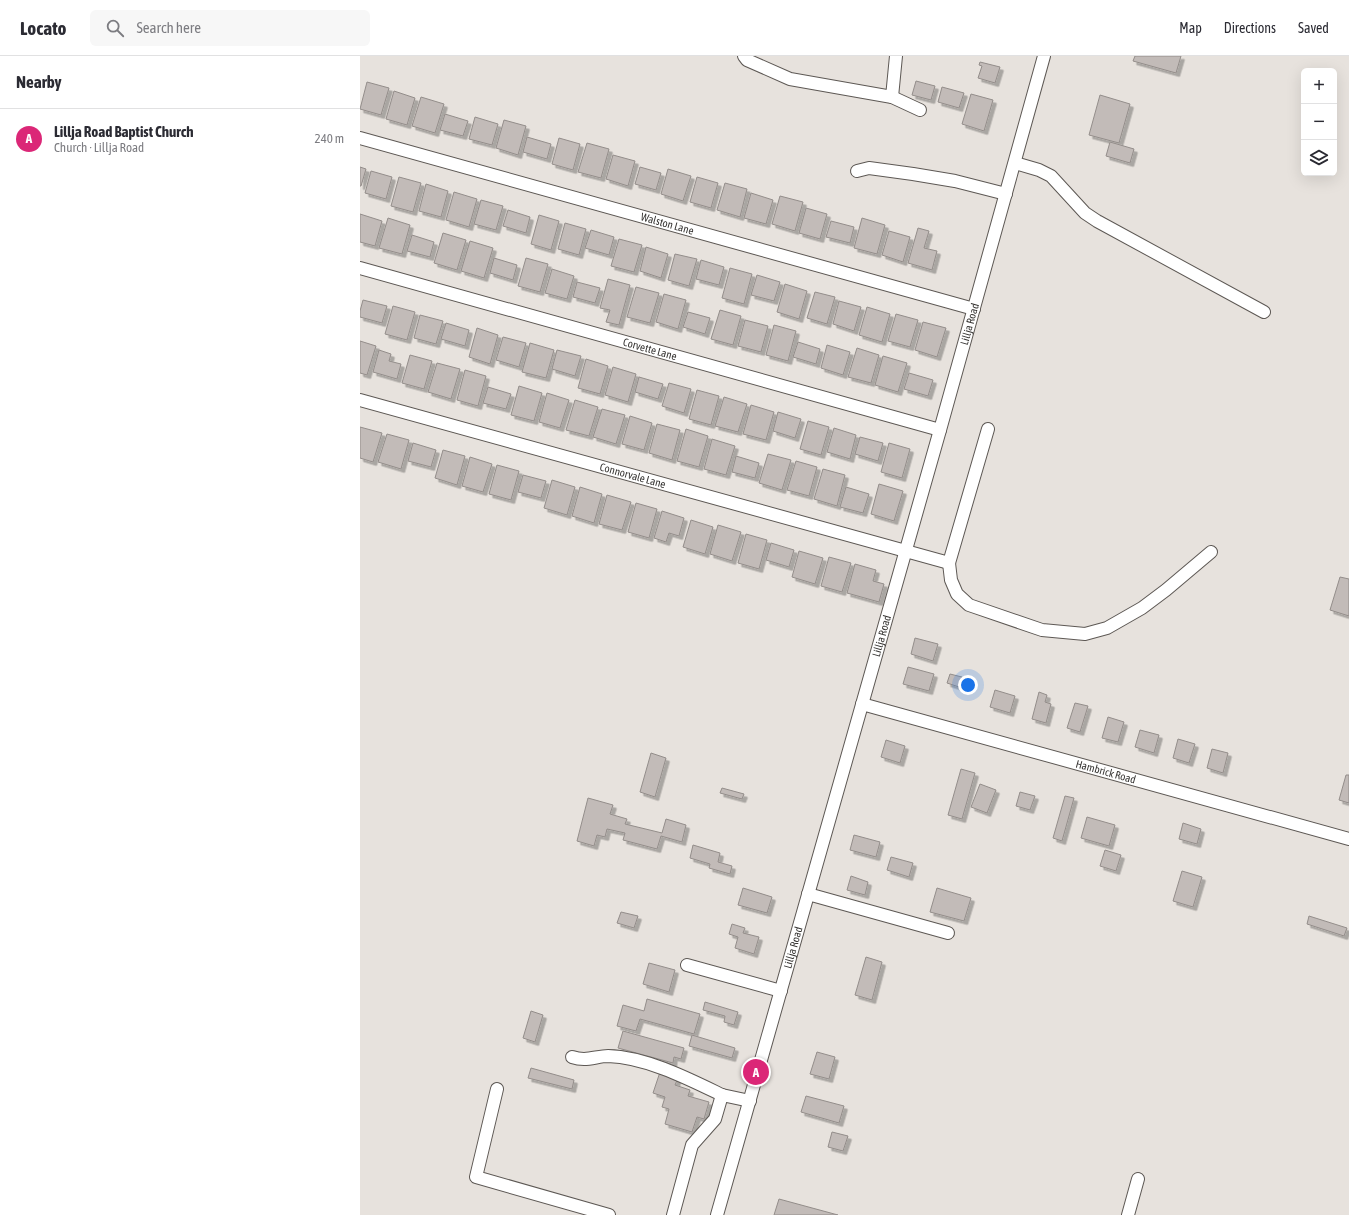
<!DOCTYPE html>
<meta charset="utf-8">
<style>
:root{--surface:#fff;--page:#f7f7f7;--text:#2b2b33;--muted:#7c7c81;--line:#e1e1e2;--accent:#db2777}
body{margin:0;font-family:"Asap Condensed",sans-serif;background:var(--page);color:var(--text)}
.controls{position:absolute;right:12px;top:12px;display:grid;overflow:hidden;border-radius:6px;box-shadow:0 4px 16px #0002}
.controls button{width:36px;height:36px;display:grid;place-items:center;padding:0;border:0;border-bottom:1px solid var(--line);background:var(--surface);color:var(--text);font:20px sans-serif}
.you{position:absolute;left:608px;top:629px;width:14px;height:14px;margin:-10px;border:3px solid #fff;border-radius:50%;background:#1a73e8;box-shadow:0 0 0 6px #1a73e833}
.badge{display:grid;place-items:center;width:26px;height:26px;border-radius:50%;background:var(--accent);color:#fff;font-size:13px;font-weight:700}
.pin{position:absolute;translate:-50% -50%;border:2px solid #fff;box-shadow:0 1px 4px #0006}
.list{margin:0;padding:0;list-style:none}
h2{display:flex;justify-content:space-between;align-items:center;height:52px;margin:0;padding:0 16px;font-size:17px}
h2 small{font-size:13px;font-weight:400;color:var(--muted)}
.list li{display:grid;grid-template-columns:26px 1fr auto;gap:12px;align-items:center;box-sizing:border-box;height:60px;padding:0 16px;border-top:1px solid var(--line)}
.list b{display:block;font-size:15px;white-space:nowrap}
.list p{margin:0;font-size:13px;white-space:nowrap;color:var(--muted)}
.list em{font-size:13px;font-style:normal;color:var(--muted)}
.icon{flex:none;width:22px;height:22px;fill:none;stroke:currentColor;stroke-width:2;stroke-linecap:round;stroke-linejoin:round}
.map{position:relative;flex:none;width:989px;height:1159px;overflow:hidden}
header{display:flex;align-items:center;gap:24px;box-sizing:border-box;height:56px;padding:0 20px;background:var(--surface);border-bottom:1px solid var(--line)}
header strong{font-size:19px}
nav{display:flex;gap:22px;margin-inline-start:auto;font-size:14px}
.search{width:280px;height:36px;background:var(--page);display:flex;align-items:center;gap:10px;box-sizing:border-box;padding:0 14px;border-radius:6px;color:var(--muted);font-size:15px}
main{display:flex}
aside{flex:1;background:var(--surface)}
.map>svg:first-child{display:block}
.building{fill:#c2bbb8;stroke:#938d8a;filter:url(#shadow)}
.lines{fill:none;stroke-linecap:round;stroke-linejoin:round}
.minor-casing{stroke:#5d5854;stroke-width:14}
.minor{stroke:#fff;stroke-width:12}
.labels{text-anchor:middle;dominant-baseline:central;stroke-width:3;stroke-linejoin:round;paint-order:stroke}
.street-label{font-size:11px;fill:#363432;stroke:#fff}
</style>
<header>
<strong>Locato</strong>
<div class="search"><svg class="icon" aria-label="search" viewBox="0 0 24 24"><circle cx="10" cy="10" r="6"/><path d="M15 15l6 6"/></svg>Search here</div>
<nav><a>Map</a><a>Directions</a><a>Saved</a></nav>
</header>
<main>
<aside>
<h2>Nearby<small></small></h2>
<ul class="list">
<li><span class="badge">A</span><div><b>Lillja Road Baptist Church</b><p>Church · Lillja Road</p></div><em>240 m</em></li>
</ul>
</aside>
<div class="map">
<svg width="989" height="1159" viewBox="0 0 989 1159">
<defs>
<filter id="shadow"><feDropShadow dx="3.5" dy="3.5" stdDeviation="0" flood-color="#0004"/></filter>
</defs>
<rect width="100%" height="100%" fill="#e7e2dd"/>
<path class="building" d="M 775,0 L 821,0 L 816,17 L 773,5 Z
M 620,6 L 640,11 L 635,27 L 618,22 L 622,10 L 619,9 Z
M 556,25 L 575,30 L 571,44 L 552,39 Z
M 7,26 L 29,32 L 21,59 L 0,53 Z
M 582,31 L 604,37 L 599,52 L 578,46 Z
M 34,35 L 55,42 L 47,69 L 26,63 Z
M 611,38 L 633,44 L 624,75 L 602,68 Z
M 740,39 L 770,48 L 759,87 L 729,79 Z
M 61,41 L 84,48 L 75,77 L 52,70 Z
M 85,58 L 108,65 L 103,80 L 80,74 Z
M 115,61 L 138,68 L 132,89 L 109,83 Z
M 144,64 L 166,70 L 158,99 L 136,92 Z
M 167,81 L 191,88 L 187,103 L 163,96 Z
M 199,82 L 220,88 L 213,114 L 192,108 Z
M 750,86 L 774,93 L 770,107 L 746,100 Z
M 227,87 L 249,93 L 241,122 L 218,116 Z
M 253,99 L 275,105 L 268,130 L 246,123 Z
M 0,111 L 6,113 L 1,130 L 0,130 Z
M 280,111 L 301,117 L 296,134 L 275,128 Z
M 308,113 L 331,120 L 323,145 L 301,138 Z
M 11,115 L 32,121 L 26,143 L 5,137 Z
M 39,121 L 61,127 L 53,156 L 31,150 Z
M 337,121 L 358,127 L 351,152 L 330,146 Z
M 365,127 L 387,133 L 380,161 L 357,154 Z
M 66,128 L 88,135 L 81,161 L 59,155 Z
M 94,136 L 117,143 L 109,171 L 86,164 Z
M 391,137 L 413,144 L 406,168 L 384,162 Z
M 420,140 L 443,146 L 435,175 L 412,168 Z
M 121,144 L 143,150 L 136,174 L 114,168 Z
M 446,152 L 467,158 L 460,183 L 439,177 Z
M 148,154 L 170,161 L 166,177 L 143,170 Z
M 0,158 L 22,165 L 15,190 L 0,186 Z
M 179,159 L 199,165 L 191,194 L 171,188 Z
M 28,162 L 50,169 L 42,198 L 19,192 Z
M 502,162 L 525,169 L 517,198 L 494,192 Z
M 471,165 L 494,171 L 490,187 L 466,181 Z
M 205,167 L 226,173 L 219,199 L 198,193 Z
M 558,172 L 569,175 L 564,192 L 577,195 L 572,214 L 548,207 Z
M 231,174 L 254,181 L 249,199 L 225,192 Z
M 529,175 L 550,181 L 543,206 L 522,199 Z
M 83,177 L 106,184 L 97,214 L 74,207 Z
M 52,179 L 74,186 L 70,201 L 47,195 Z
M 259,183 L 282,189 L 274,216 L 251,210 Z
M 110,185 L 133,192 L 124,222 L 101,215 Z
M 286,191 L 308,198 L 301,222 L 280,215 Z
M 315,198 L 337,203 L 329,230 L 308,224 Z
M 134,202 L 157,209 L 153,224 L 130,217 Z
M 166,202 L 188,208 L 180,236 L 158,230 Z
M 341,204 L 364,211 L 359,229 L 336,223 Z
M 370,212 L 392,218 L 384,248 L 362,242 Z
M 192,213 L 214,220 L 207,243 L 185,237 Z
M 397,219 L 420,226 L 414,245 L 391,239 Z
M 248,223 L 270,229 L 259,269 L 246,266 L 250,254 L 240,252 Z
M 217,226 L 240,232 L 235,247 L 213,241 Z
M 425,228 L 447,235 L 439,263 L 417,256 Z
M 276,231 L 299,237 L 290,267 L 267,261 Z
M 455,236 L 475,241 L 467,268 L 447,262 Z
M 304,238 L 326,244 L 318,273 L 296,266 Z
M 3,244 L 27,250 L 22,267 L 0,261 L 0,255 Z
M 479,245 L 501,251 L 494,275 L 473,268 Z
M 33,250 L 55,256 L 47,284 L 25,278 Z
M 507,251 L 530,258 L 522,286 L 499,279 Z
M 360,254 L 381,260 L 373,289 L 351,283 Z
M 328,256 L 350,262 L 345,278 L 323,271 Z
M 536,258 L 558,264 L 550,291 L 528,285 Z
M 60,259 L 83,265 L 76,288 L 54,282 Z
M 385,264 L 408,270 L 401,296 L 378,290 Z
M 563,266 L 586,272 L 577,301 L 555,294 Z
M 86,267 L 109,274 L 105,290 L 81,283 Z
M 414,269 L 436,275 L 428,305 L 406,299 Z
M 117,272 L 138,279 L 130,308 L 109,301 Z
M 143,281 L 166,287 L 159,311 L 136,304 Z
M 0,285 L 16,290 L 7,319 L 0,317 Z
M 438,286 L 460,293 L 456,308 L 433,301 Z
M 170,287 L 194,294 L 186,322 L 162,316 Z
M 467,289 L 490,296 L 483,319 L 461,312 Z
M 497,292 L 519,299 L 511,327 L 488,321 Z
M 19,294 L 31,298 L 29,305 L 41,308 L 37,323 L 13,316 Z
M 197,294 L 221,300 L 215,320 L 192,313 Z
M 50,299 L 72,305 L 64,333 L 42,327 Z
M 523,300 L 547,307 L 538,336 L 515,329 Z
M 226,303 L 248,310 L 240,338 L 218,332 Z
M 77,307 L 100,313 L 91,343 L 68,336 Z
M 253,311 L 276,318 L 268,346 L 245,339 Z
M 105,314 L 126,320 L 118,350 L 97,344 Z
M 549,317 L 573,324 L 568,340 L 544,333 Z
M 279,321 L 303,328 L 298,343 L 275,336 Z
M 309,327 L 331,333 L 324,357 L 302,350 Z
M 159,330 L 182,337 L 174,365 L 151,359 Z
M 128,331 L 151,338 L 146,353 L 123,347 Z
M 337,334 L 359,340 L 351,369 L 329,363 Z
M 187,337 L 209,344 L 200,372 L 179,366 Z
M 364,341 L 387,348 L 378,376 L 355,370 Z
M 215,344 L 238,351 L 229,380 L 206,374 Z
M 391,349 L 414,356 L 406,384 L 383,378 Z
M 242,353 L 265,359 L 256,388 L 233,381 Z
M 418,356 L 441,363 L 435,382 L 413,375 Z
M 270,360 L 292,367 L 284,394 L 262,388 Z
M 448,365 L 469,371 L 461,399 L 440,393 Z
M 297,368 L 320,374 L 312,404 L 289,397 Z
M 0,371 L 22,377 L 13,406 L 0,402 Z
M 474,372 L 496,379 L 490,403 L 467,396 Z
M 326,373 L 348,380 L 339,411 L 317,405 Z
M 27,378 L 49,384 L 41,413 L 18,406 Z
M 500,381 L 523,387 L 518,405 L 495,398 Z
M 352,383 L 375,390 L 366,419 L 344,413 Z
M 53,387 L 76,394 L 71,411 L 48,405 Z
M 529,387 L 550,393 L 542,422 L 521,416 Z
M 83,394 L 105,400 L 97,429 L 75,422 Z
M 408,398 L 431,404 L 422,434 L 399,427 Z
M 376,400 L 399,407 L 395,422 L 372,416 Z
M 110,401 L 132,408 L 123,436 L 102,430 Z
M 436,405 L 457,411 L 449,440 L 427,434 Z
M 137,409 L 159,415 L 151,444 L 129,438 Z
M 463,413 L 485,419 L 477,450 L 454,443 Z
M 163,419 L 186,425 L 181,442 L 158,436 Z
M 192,424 L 215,431 L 207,459 L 184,452 Z
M 519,428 L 543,435 L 534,465 L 511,458 Z
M 220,431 L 242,438 L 234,467 L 212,460 Z
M 486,431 L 509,438 L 503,457 L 480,451 Z
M 247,439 L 271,446 L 262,474 L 239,468 Z
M 276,447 L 297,453 L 289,482 L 268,476 Z
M 302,455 L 324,462 L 319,480 L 309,477 L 306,486 L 294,482 Z
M 331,464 L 353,471 L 345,498 L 323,491 Z
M 358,469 L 381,476 L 372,505 L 350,498 Z
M 386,478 L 407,484 L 399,513 L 378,507 Z
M 411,487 L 434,494 L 429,511 L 406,504 Z
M 439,495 L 463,502 L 455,528 L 432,521 Z
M 469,501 L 491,507 L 482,536 L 461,530 Z
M 495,508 L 516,514 L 513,525 L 524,528 L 519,546 L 487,537 Z
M 980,521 L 989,523 L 989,560 L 970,554 Z
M 555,582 L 578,588 L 573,605 L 551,598 Z
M 548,611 L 574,618 L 569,635 L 543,628 Z
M 590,618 L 602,621 L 599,631 L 587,627 Z
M 635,634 L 655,640 L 650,657 L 630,651 Z
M 679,636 L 687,639 L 685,646 L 691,648 L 686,667 L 672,663 Z
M 715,647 L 728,650 L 720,676 L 707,672 Z
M 748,661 L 764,666 L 758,686 L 742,682 Z
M 780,674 L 799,679 L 794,697 L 775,691 Z
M 818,683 L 835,688 L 829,707 L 813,702 Z
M 526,684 L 545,690 L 540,707 L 521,701 Z
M 852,693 L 868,697 L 863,717 L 847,712 Z
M 291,697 L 306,702 L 295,741 L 280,736 Z
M 601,713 L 615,717 L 602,763 L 588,759 Z
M 986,719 L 989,719 L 989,747 L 979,744 Z
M 620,728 L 636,734 L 627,757 L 611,751 Z
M 362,732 L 384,738 L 382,743 L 360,737 Z
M 660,736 L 675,740 L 670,754 L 656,750 Z
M 705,740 L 714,742 L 702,785 L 693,782 Z
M 228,742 L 253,749 L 250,758 L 267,763 L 265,768 L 302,777 L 306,763 L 326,769 L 322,786 L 301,780 L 297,793 L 263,784 L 265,777 L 247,773 L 245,781 L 237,779 L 234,790 L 217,785 Z
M 727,761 L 755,769 L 749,790 L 721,782 Z
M 823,767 L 841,773 L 837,788 L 819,783 Z
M 494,779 L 520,786 L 516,801 L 490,794 Z
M 333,789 L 360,797 L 358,806 L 372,810 L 370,818 L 349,812 L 350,808 L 330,802 Z
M 745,794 L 761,799 L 756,815 L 740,810 Z
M 531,801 L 553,807 L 549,821 L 527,814 Z
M 822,815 L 842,821 L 833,851 L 813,845 Z
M 491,820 L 508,826 L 505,839 L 487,834 Z
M 383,832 L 412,841 L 407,857 L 378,849 Z
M 577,832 L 611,842 L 604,865 L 570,856 Z
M 261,856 L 278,860 L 274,872 L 257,867 Z
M 949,860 L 987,872 L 984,880 L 947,868 Z
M 372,868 L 385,872 L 383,877 L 399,881 L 394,898 L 375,892 L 378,881 L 369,878 Z
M 506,901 L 522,906 L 512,944 L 495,939 Z
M 289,907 L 315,914 L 309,936 L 283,928 Z
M 287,943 L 340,958 L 334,978 L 280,963 L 276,975 L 257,970 L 263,949 L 284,955 Z
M 345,946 L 378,956 L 374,969 L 364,966 L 365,960 L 343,954 Z
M 171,955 L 183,959 L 175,986 L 163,982 Z
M 263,975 L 324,992 L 321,1003 L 314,1001 L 313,1007 L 258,992 Z
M 332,979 L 375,992 L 372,1002 L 329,990 Z
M 457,996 L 475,1001 L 469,1023 L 450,1018 Z
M 171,1012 L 214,1024 L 212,1033 L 168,1022 Z
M 300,1016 L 318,1022 L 315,1029 L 330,1034 L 328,1040 L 349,1046 L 344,1063 L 337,1061 L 332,1076 L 305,1068 L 309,1053 L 302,1051 L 305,1041 L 293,1037 Z
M 446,1040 L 484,1050 L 479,1067 L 441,1056 Z
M 472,1076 L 488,1080 L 483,1095 L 468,1091 Z
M 419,1143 L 478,1159 L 414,1159 Z"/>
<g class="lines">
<defs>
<g id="minor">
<path d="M 384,0 L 387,4 L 430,23 L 532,41 L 536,0"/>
<path d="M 532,41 L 560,54"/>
<path id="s1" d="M 0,82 L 614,253"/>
<path d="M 655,107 L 679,114 L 691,120 L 725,157 L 737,165 L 904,256"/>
<path d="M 497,115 L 509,112 L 553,118 L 595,125 L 646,138"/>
<path id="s2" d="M 0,212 L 580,374"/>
<path id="s3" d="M 0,344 L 589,507 L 628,373"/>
<path d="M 589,507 L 591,524 L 597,538 L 609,549 L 682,574 L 725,578 L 747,572 L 782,552 L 806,534 L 851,496"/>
<path id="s4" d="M 502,648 L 989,783"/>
<path d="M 448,838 L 588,877"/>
<path d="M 327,909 L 421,935"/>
<path d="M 212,1001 C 215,1002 220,1003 224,1003 C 232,1003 240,1000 248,1000 C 286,1001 329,1023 362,1039"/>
<path d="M 137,1033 L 116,1121 L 249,1159"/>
<path d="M 313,1159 L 332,1089 L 355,1063 L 362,1039 L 390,1045"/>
<path id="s5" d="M 357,1159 L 580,374 L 684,0"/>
<path d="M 768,1159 L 778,1123"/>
</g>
</defs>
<use href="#minor" class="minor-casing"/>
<use href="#minor" class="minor"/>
</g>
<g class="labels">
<g class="street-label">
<text stroke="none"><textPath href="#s1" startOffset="319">Walston Lane</textPath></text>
<text stroke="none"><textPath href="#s5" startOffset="926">Lillja Road</textPath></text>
<text stroke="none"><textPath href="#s2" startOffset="301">Corvette Lane</textPath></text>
<text stroke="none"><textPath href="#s3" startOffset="283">Connorvale Lane</textPath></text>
<text stroke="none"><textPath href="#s5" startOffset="602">Lillja Road</textPath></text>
<text stroke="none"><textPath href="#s4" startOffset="253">Hambrick Road</textPath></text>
<text stroke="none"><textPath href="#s5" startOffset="278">Lillja Road</textPath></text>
</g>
</g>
</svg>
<div class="controls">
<button>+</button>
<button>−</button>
<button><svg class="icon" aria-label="layers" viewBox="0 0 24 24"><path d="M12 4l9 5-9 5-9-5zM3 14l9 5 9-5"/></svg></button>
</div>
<div class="you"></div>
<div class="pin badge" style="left:396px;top:1016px">A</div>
</div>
</main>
